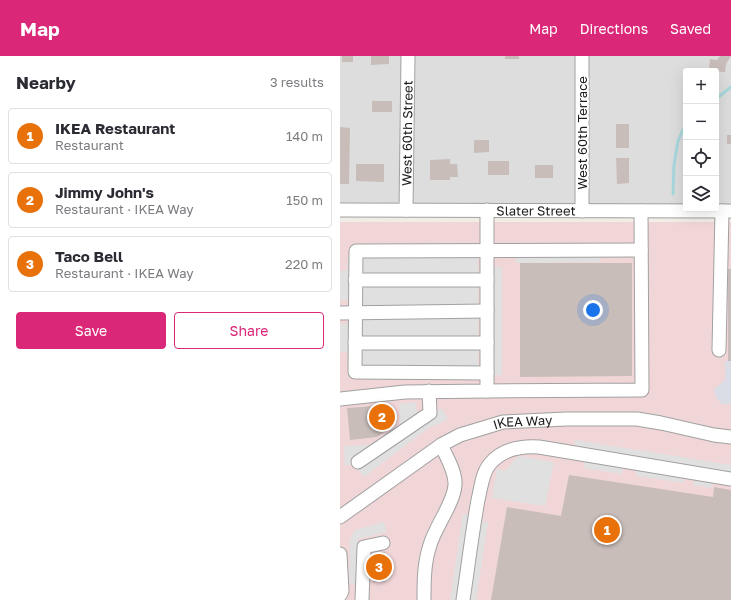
<!DOCTYPE html>
<meta charset="utf-8">
<style>
:root{--surface:#fff;--page:#f2f2f3;--text:#2b2b33;--muted:#7c7c81;--line:#e1e1e2;--accent:#db2777}
body{margin:0;font-family:"Golos Text",sans-serif;background:var(--page);color:var(--text)}
.controls{position:absolute;right:12px;top:12px;display:grid;overflow:hidden;border-radius:4px;box-shadow:0 4px 16px #0002}
.controls button{width:36px;height:36px;display:grid;place-items:center;padding:0;border:0;border-bottom:1px solid var(--line);background:var(--surface);color:var(--text);font:20px sans-serif}
.you{position:absolute;left:253px;top:254px;width:14px;height:14px;margin:-10px;border:3px solid #fff;border-radius:50%;background:#1a73e8;box-shadow:0 0 0 6px #1a73e833}
.badge{display:grid;place-items:center;width:26px;height:26px;border-radius:50%;background:var(--accent);color:#fff;font-size:13px;font-weight:700}
.pin{position:absolute;translate:-50% -50%;border:2px solid #fff;box-shadow:0 1px 4px #0006}
.list{margin:0;padding:0;list-style:none}
h2{display:flex;justify-content:space-between;align-items:center;height:52px;margin:0;padding:0 16px;font-size:17px}
h2 small{font-size:13px;font-weight:400;color:var(--muted)}
.list li{display:grid;grid-template-columns:26px 1fr auto;gap:12px;align-items:center;box-sizing:border-box;height:56px;margin:0 8px 8px;padding:0 8px;border:1px solid var(--line);border-radius:4px}
.list b{display:block;font-size:15px;white-space:nowrap}
.list p{margin:0;font-size:13px;white-space:nowrap;color:var(--muted)}
.list em{font-size:13px;font-style:normal;color:var(--muted)}
.actions{display:flex;gap:8px;padding:12px 16px}
.actions a{flex:1;padding:9px 0;border:1px solid var(--accent);border-radius:4px;text-align:center;font-size:14px;color:var(--accent)}
.actions .main{background:var(--accent);color:#fff}
.icon{flex:none;width:22px;height:22px;fill:none;stroke:currentColor;stroke-width:2;stroke-linecap:round;stroke-linejoin:round}
.map{position:relative;flex:none;width:391px;height:544px;overflow:hidden}
header{display:flex;align-items:center;gap:24px;box-sizing:border-box;height:56px;padding:0 20px;background:var(--accent);color:#fff}
header strong{font-size:19px}
nav{display:flex;gap:22px;margin-inline-start:auto;font-size:14px}
main{display:flex}
aside{flex:1;background:var(--surface)}
.map>svg:first-child{display:block}
.residential{fill:#dedddd}
.commercial{fill:#f1d6d8}
.parking{fill:#e0e0e0}
.plaza{fill:#dadce6}
.lines{fill:none;stroke-linecap:round;stroke-linejoin:round}
.stream{stroke:#a7d8dd;stroke-width:3}
.building{fill:#c8bdb9}
.minor-casing{stroke:#a1a1a1;stroke-width:15}
.minor{stroke:#fff;stroke-width:13}
.labels{text-anchor:middle;dominant-baseline:central;stroke-width:4;stroke-linejoin:round;paint-order:stroke}
.street-label{font-size:13px;fill:#202020;stroke:#fff}
</style>
<header>
<strong>Map</strong>
<nav><a>Map</a><a>Directions</a><a>Saved</a></nav>
</header>
<main>
<aside>
<h2>Nearby<small>3 results</small></h2>
<ul class="list">
<li><span class="badge" style="background:#e8710a">1</span><div><b>IKEA Restaurant</b><p>Restaurant</p></div><em>140 m</em></li>
<li><span class="badge" style="background:#e8710a">2</span><div><b>Jimmy John's</b><p>Restaurant · IKEA Way</p></div><em>150 m</em></li>
<li><span class="badge" style="background:#e8710a">3</span><div><b>Taco Bell</b><p>Restaurant · IKEA Way</p></div><em>220 m</em></li>
</ul>
<div class="actions"><a class="main">Save</a><a>Share</a></div>
</aside>
<div class="map">
<svg width="391" height="544" viewBox="0 0 391 544">
<rect width="100%" height="100%" fill="#f0ece6"/>
<path class="residential" d="M 0,0 L 391,0 L 391,149 L 376,149 L 376,15 L 346,15 L 346,149 L 0,150 Z"/>
<path class="commercial" d="M 0,166 L 391,166 L 391,544 L 0,544 Z"/>
<path class="parking" d="M 138,187 L 138,321 L 9,322 L 9,297 L 6,296 L 0,296 L 0,268 L 6,268 L 8,265 L 8,244 L 0,244 L 0,215 L 7,214 L 8,201 L 10,196 L 16,190 L 21,188 Z
M 260,198 L 260,206 L 176,207 L 176,199 Z
M 153,211 L 162,211 L 162,319 L 154,319 Z
M 76,346 L 76,353 L 78,355 L 102,353 L 108,363 L 87,373 L 24,421 L 14,409 L 5,409 L 4,390 L 28,389 L 42,384 L 60,369 L 59,348 Z
M 235,384 L 391,409 L 391,417 L 234,392 Z
M 178,400 L 214,406 L 205,450 L 152,442 L 157,413 L 165,415 Z
M 245,406 L 283,411 L 282,418 L 244,412 Z
M 297,414 L 344,421 L 343,427 L 296,420 Z
M 354,422 L 372,425 L 371,432 L 353,429 Z
M 123,458 L 129,458 L 141,465 L 148,466 L 136,544 L 110,544 Z
M 44,466 L 47,476 L 18,483 L 17,528 L 9,527 L 10,484 L 15,474 Z"/>
<path class="plaza" d="M 385,305 L 391,305 L 391,348 L 382,348 L 376,342 L 374,333 L 385,324 Z"/>
<g class="lines">
<path class="stream" d="M 376,43 L 391,31
M 333,138 L 334,109 L 338,85 L 346,67"/>
</g>
<path class="building" d="M 2,0 L 13,0 L 13,6 L 2,6 Z
M 31,0 L 49,0 L 49,8 L 31,9 Z
M 165,0 L 179,0 L 179,3 L 165,3 Z
M 380,0 L 391,0 L 386,8 L 385,16 L 369,15 L 370,3 L 377,4 Z
M 32,45 L 52,45 L 52,56 L 32,56 Z
M 276,68 L 289,68 L 289,92 L 276,92 Z
M 0,71 L 10,72 L 9,128 L 0,128 Z
M 387,79 L 391,79 L 391,88 L 387,88 Z
M 134,84 L 149,84 L 149,96 L 134,97 Z
M 276,102 L 289,102 L 289,127 L 277,128 Z
M 110,103 L 110,108 L 117,108 L 118,121 L 110,121 L 110,124 L 90,124 L 90,104 Z
M 148,105 L 169,105 L 169,119 L 148,119 Z
M 16,108 L 44,108 L 44,126 L 16,125 Z
M 195,109 L 213,109 L 213,122 L 195,122 Z
M 180,207 L 292,207 L 292,320 L 180,321 Z
M 388,213 L 391,213 L 391,305 L 388,305 Z
M 48,349 L 50,372 L 37,381 L 10,384 L 7,352 Z
M 229,419 L 373,441 L 374,431 L 391,434 L 391,544 L 151,544 L 167,451 L 221,460 Z
M 34,496 L 45,496 L 45,526 L 33,526 Z"/>
<g class="lines">
<defs>
<g id="minor">
<path d="M 242,0 L 242,155"/>
<path id="s1" d="M 0,154 L 391,155"/>
<path id="s2" d="M 66,154 L 68,0"/>
<path d="M 15,224 L 147,224"/>
<path d="M 0,257 L 147,255"/>
<path d="M 15,287 L 147,287"/>
<path d="M 379,294 L 382,155"/>
<path d="M 147,317 L 15,316 L 16,195 L 301,194"/>
<path d="M 147,335 L 302,334 L 301,155"/>
<path d="M 0,343 L 65,336 L 147,335 L 147,154"/>
<path d="M 18,406 L 90,357 L 89,335"/>
<path id="s3" d="M 0,461 L 101,389 L 120,379 L 163,366 L 226,363 L 297,363 L 321,367 L 374,379 L 391,381"/>
<path d="M 0,498 L 2,535 L 0,539"/>
<path d="M 22,544 L 24,491 L 43,487"/>
<path d="M 84,544 C 84,525 84,507 90,489 C 95,471 114,447 115,429 C 116,416 106,400 101,389"/>
<path d="M 123,544 C 128,511 132,477 138,444 C 141,432 142,418 149,409 C 161,393 181,390 199,391 L 391,423"/>
</g>
</defs>
<use href="#minor" class="minor-casing"/>
<use href="#minor" class="minor"/>
</g>
<g class="labels">
<g class="street-label">
<text stroke="none"><textPath href="#s2" startOffset="77">West 60th Street</textPath></text>
<text transform="translate(242 77) rotate(-90)">West 60th Terrace</text>
<text stroke="none"><textPath href="#s1" startOffset="196">Slater Street</textPath></text>
<text stroke="none"><textPath href="#s3" startOffset="210">IKEA Way</textPath></text>
</g>
</g>
</svg>
<div class="controls">
<button>+</button>
<button>−</button>
<button><svg class="icon" aria-label="locate" viewBox="0 0 24 24"><circle cx="12" cy="12" r="6"/><path d="M12 2v4M12 18v4M2 12h4M18 12h4"/></svg></button>
<button><svg class="icon" aria-label="layers" viewBox="0 0 24 24"><path d="M12 4l9 5-9 5-9-5zM3 14l9 5 9-5"/></svg></button>
</div>
<div class="you"></div>
<div class="pin badge" style="left:267px;top:474px;background:#e8710a">1</div>
<div class="pin badge" style="left:42px;top:361px;background:#e8710a">2</div>
<div class="pin badge" style="left:39px;top:511px;background:#e8710a">3</div>
</div>
</main>
